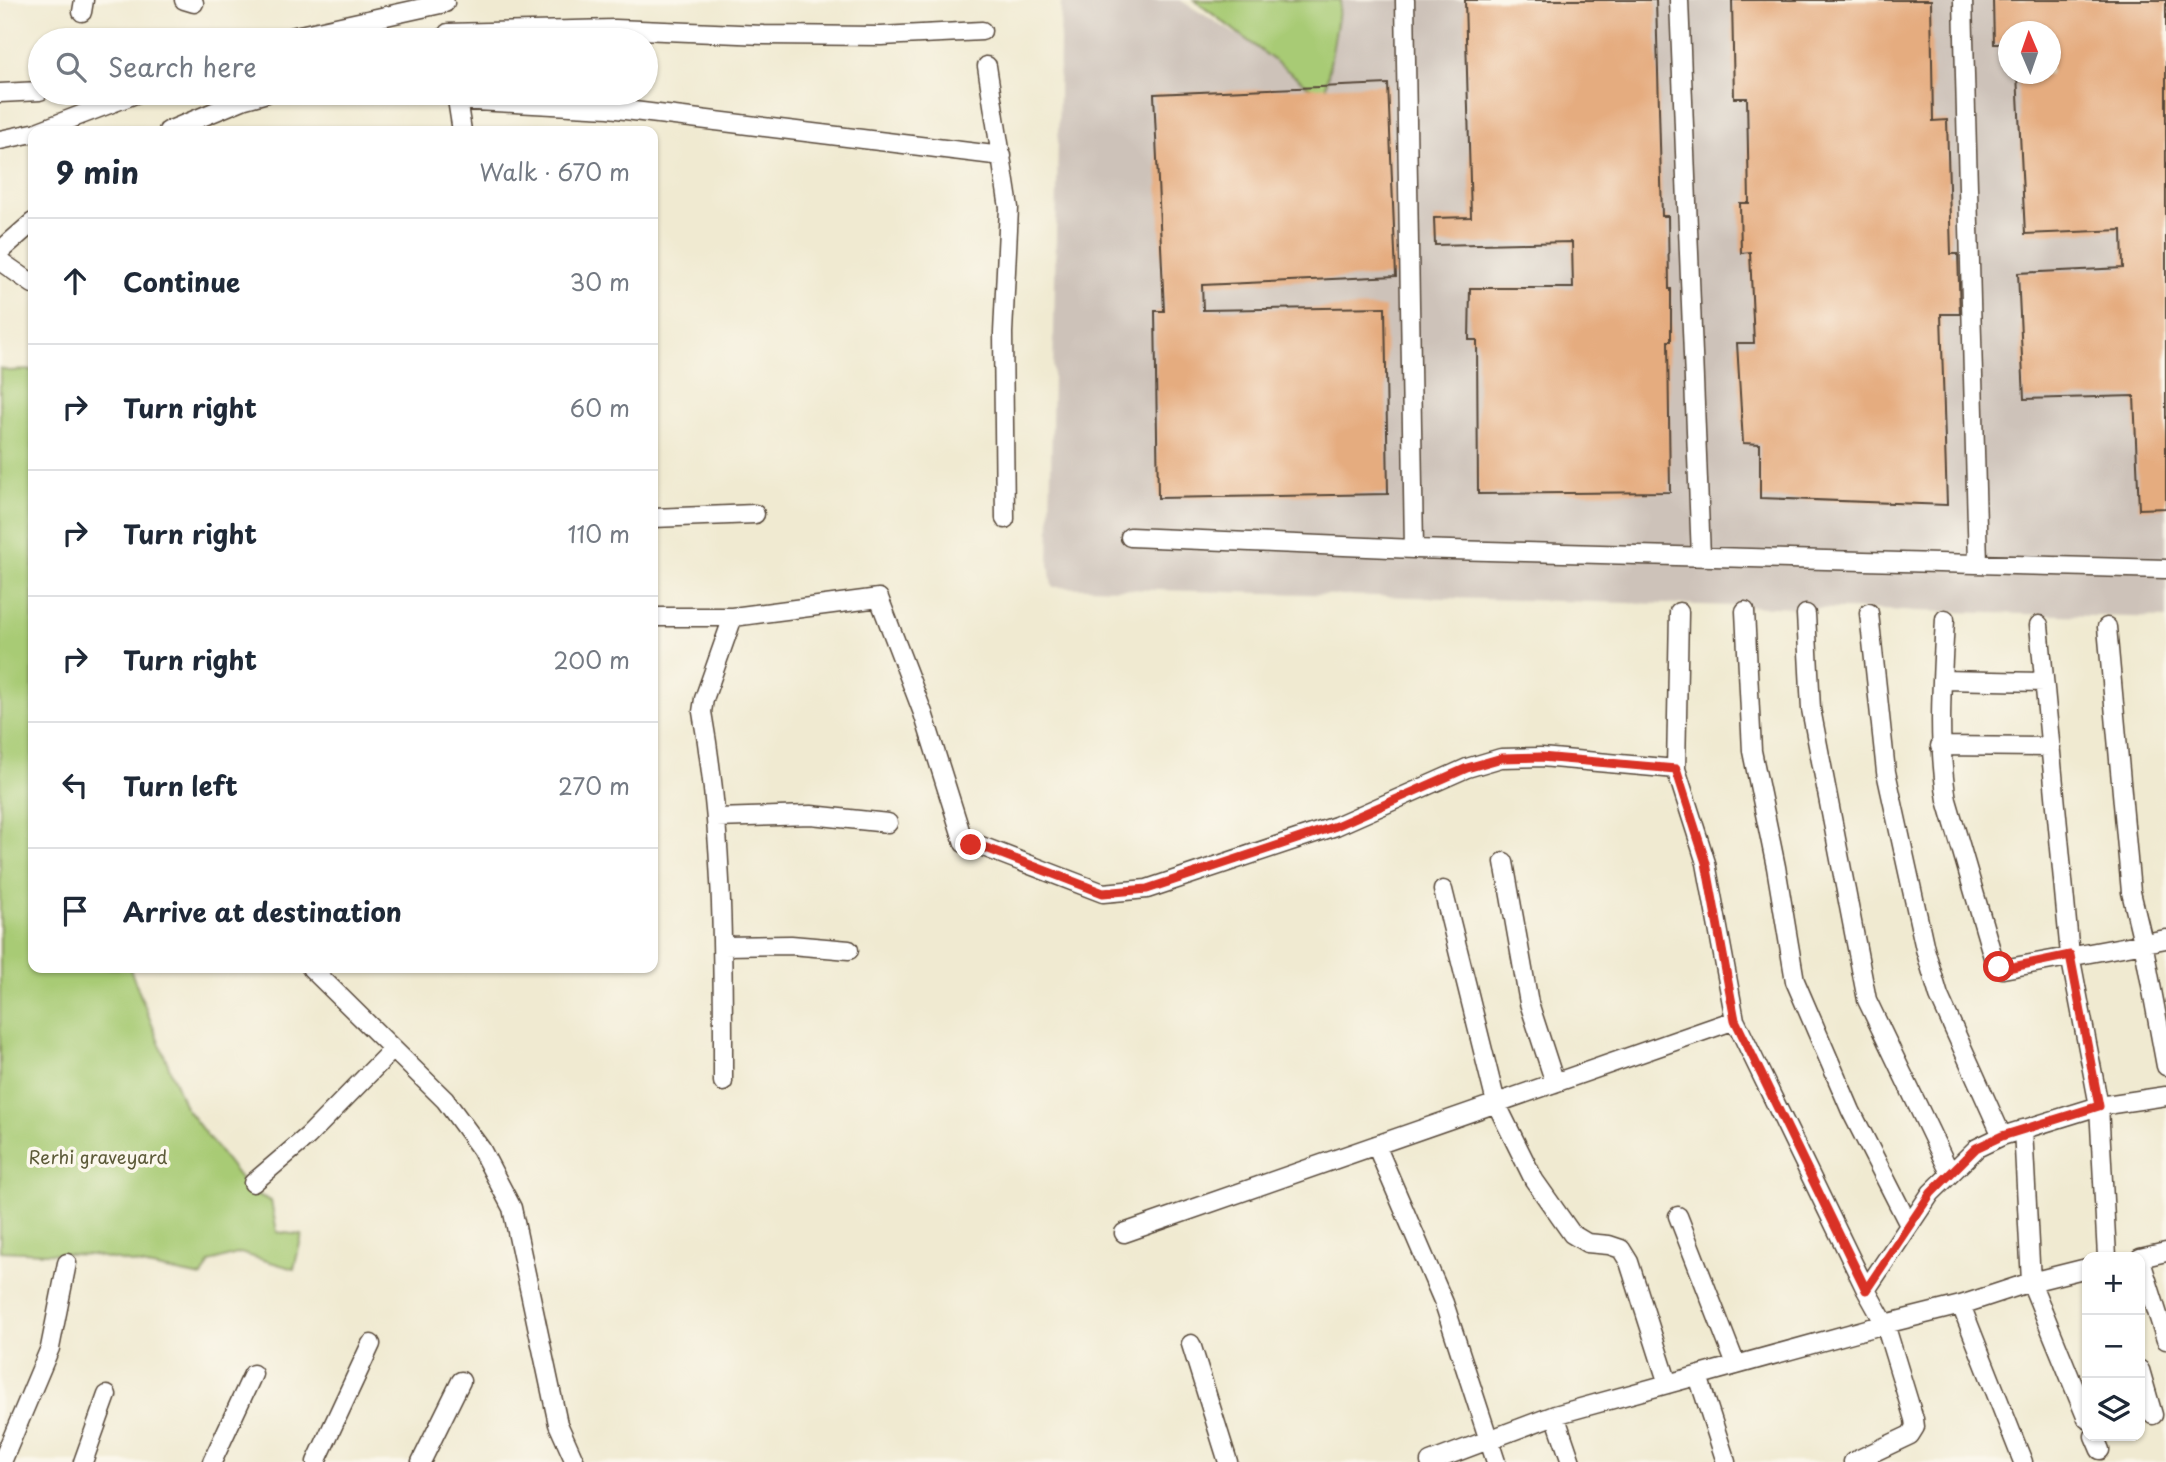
<!DOCTYPE html>
<meta charset="utf-8">
<style>
:root{--surface:#fff;--page:#f2f2f3;--text:#1f2937;--muted:#747a83;--line:#e0e1e3}
body{margin:0;font-family:"Playpen Sans",sans-serif;background:var(--page);color:var(--text)}
.controls{position:absolute;right:21px;bottom:21px;display:grid;overflow:hidden;border-radius:14px;box-shadow:0 2px 5px #0004}
.controls button{width:63px;height:63px;display:grid;place-items:center;padding:0;border:0;border-bottom:2px solid var(--line);background:var(--surface);color:var(--text);font:35px sans-serif}
.compass{position:absolute;left:1998px;top:21px;width:63px;height:63px;border-radius:50%;background:var(--surface);box-shadow:0 2px 5px #0004;rotate:358deg}
.stop{position:absolute;width:21px;height:21px;margin:-16px;border:5px solid #d93025;border-radius:50%;background:#fff}
.stop.end{background:#d93025;border-color:#fff;box-shadow:0 2px 7px #0008}
.list{margin:0;padding:0;list-style:none}
h2{display:flex;justify-content:space-between;align-items:center;height:91px;margin:0;padding:0 28px;font-size:30px}
h2 small{font-size:23px;font-weight:400;color:var(--muted)}
.list li{display:grid;grid-template-columns:46px 1fr auto;gap:21px;align-items:center;box-sizing:border-box;height:126px;padding:0 28px;border-top:2px solid var(--line)}
.list b{display:block;font-size:26px;white-space:nowrap}
.list em{font-size:23px;font-style:normal;color:var(--muted)}
.icon{flex:none;width:38px;height:38px;fill:none;stroke:currentColor;stroke-width:2;stroke-linecap:round;stroke-linejoin:round}
.map{position:relative;flex:none;width:2166px;height:1462px;overflow:hidden}
.search{position:absolute;background:var(--surface);box-shadow:0 2px 5px #0004;left:28px;top:28px;width:630px;height:77px;display:flex;align-items:center;gap:18px;box-sizing:border-box;padding:0 24px;border-radius:38px;color:var(--muted);font-size:26px}
.panel{position:absolute;background:var(--surface);box-shadow:0 2px 5px #0004;left:28px;top:126px;width:630px;height:847px;border-radius:14px}
.map>svg:first-child{display:block}
.industrial{fill:#cdc2b9;fill-rule:evenodd}
.green{fill:#a8cb75;stroke:#727a4a;stroke-width:2}
.building{fill:#e5ac7f}
.lines{fill:none;stroke-linecap:round;stroke-linejoin:round}
.minor-casing{stroke:#564739;stroke-width:21}
.minor{stroke:#fff;stroke-width:18}
.route{stroke:#d93025;stroke-width:9}
.labels{text-anchor:middle;dominant-baseline:central;stroke-width:7;stroke-linejoin:round;paint-order:stroke}
.park-label{font-size:18px;fill:#5c5a38;stroke:#fbf7ec}
</style>
<div class="map">
<svg width="2166" height="1462" viewBox="0 0 2166 1462">
<rect width="100%" height="100%" fill="#fbf7ec"/>
<filter id="ink" filterUnits="userSpaceOnUse"><feTurbulence type="fractalNoise" baseFrequency=".0143" numOctaves="2"/><feDisplacementMap in="SourceGraphic" scale="14" xChannelSelector="R" yChannelSelector="G"/><feConvolveMatrix kernelMatrix="1 2 1 2 8 2 1 2 1" color-interpolation-filters="sRGB"/></filter>
<filter id="wash" filterUnits="userSpaceOnUse"><feTurbulence type="fractalNoise" baseFrequency=".00686" numOctaves="4" result="noise"/><feDisplacementMap in="SourceGraphic" scale="28" xChannelSelector="R" yChannelSelector="G"/><feGaussianBlur stdDeviation="1.57" result="paint"/><feColorMatrix in="noise" values="0 0 0 0 0 0 0 0 0 0 0 0 0 0 0 0 0 1.4 0 .05"/><feComposite in="paint" operator="in"/></filter>
<g filter="url(#wash)">
<rect width="100%" height="100%" fill="#f0ead1"/>
<path class="industrial" d="M 1061,0 L 1180,0 L 1237,35 L 1247,0 L 2166,0 L 2166,618 L 1052,587 L 1049,564 ZM 2008,32 L 2050,32 L 2050,74 L 2008,74 Z"/>
<path class="green" d="M 1194,0 L 1341,0 L 1324,98 Z
M 0,368 L 8,371 L 33,370 L 33,968 L 132,968 L 130,969 L 185,1107 L 250,1191 L 271,1201 L 277,1232 L 302,1235 L 294,1269 L 240,1253 L 210,1262 L 202,1277 L 92,1255 L 0,1251 Z"/>
<g id="blocks">
<path class="building" d="M 1465,0 L 1656,0 L 1662,216 L 1668,216 L 1669,289 L 1671,289 L 1671,341 L 1668,341 L 1670,492 L 1478,494 L 1477,340 L 1469,340 L 1470,288 L 1573,288 L 1572,242 L 1435,245 L 1434,218 L 1471,217 Z
M 1732,0 L 1931,0 L 1933,121 L 1947,120 L 1951,254 L 1958,254 L 1960,314 L 1941,314 L 1947,505 L 1760,498 L 1760,444 L 1743,443 L 1737,343 L 1754,343 L 1750,252 L 1741,253 L 1740,203 L 1749,203 L 1747,98 L 1734,98 Z
M 1993,0 L 2166,0 L 2166,508 L 2139,509 L 2134,396 L 2024,399 L 2018,273 L 2123,268 L 2122,230 L 2025,234 L 2017,74 L 2050,74 L 2050,32 L 2008,32 L 2008,44 L 1994,44 Z
M 1388,84 L 1396,276 L 1202,285 L 1203,310 L 1385,307 L 1388,494 L 1158,498 L 1155,311 L 1164,311 L 1154,94 Z"/>
</g>
</g>
<g filter="url(#ink)">
<use href="#blocks" fill-opacity="0" stroke="#564739" stroke-width="2"/>
<g class="lines">
<defs>
<path id="minor" d="M 184,0 L 194,3
M 1405,0 L 1414,549 L 2166,569
M 1679,0 L 1701,557
M 1963,0 L 1978,564
M 82,12 L 84,0
M 448,33 L 615,29 L 764,35 L 881,36 L 982,31
M 277,40 L 445,3
M 987,66 L 1009,208 L 1003,333 L 1005,519
M 0,93 L 40,91
M 456,93 L 462,131
M 457,100 L 609,108 L 1002,156
M 39,131 L 138,93
M 168,131 L 245,99 L 267,93
M 0,140 L 33,133
M 0,251 L 33,222
M 0,261 L 33,284
M 653,518 L 755,514
M 1130,537 L 1414,549
M 1745,611 L 1752,751 L 1776,867 L 1795,981 L 1851,1111 L 1909,1225
M 1679,612 L 1676,769 L 1706,863 L 1735,1020 L 1866,1290 L 1885,1324 L 1914,1419 L 1915,1427 L 1910,1435 L 1853,1462
M 1869,613 L 1886,772 L 1925,949 L 1939,996 L 2002,1136
M 1806,614 L 1811,709 L 1867,1000 L 1950,1173
M 653,617 L 733,617 L 879,598 L 923,713 L 964,843 L 981,846 L 1103,893 L 1147,889 L 1336,826 L 1467,768 L 1501,758 L 1541,757 L 1676,769
M 1945,619 C 1942,680 1937,740 1947,800 L 1995,964 L 2003,969 L 2166,939
M 2039,625 L 2070,955 L 2099,1106 L 2107,1257
M 2107,627 L 2131,892 L 2143,942 L 2166,1066
M 1942,680 L 2044,682
M 1940,746 L 2051,747
M 716,818 L 811,815 L 888,823
M 1504,862 L 1529,1003 L 1555,1083
M 1443,890 L 1496,1103 L 1534,1180 L 1572,1234 L 1587,1243 L 1609,1245 L 1621,1249 L 1629,1262 L 1668,1384
M 724,946 L 791,945 L 849,950
M 311,968 L 445,1100 L 481,1149 L 512,1208 L 558,1424 L 575,1462
M 723,1082 C 723,958 724,834 702,712 L 704,699 L 733,617
M 2023,1129 L 2031,1282 L 2087,1419
M 1376,1145 L 1444,1303 L 1496,1462
M 253,1183 L 308,1136 L 393,1049
M 1678,1216 L 1736,1365
M 1124,1233 L 1735,1020
M 2140,1258 L 2166,1340
M 2140,1258 L 2166,1252
M 1866,1290 L 1931,1193 L 1977,1148 L 2002,1136 L 2099,1106 L 2166,1096
M 1961,1305 L 2023,1462
M 1191,1344 L 1228,1462
M 2140,1370 L 2153,1415
M 1698,1376 L 1726,1462
M 1555,1415 L 1571,1462
M 2094,1436 L 2100,1450
M 2,1462 L 50,1348 L 67,1263
M 83,1462 L 107,1395
M 212,1462 L 253,1374
M 316,1462 L 371,1344
M 421,1462 L 461,1381
M 1430,1462 L 1555,1415 L 1885,1324 L 1961,1305 L 2031,1282 L 2087,1268"/>
</defs>
<use href="#minor" class="minor-casing"/>
<use href="#minor" class="minor"/>
</g>
</g>
<g class="lines" filter="url(#ink)">
<path class="route" d="M 971,845 L 981,846 L 1103,893 L 1147,889 L 1336,826 L 1467,768 L 1502,758 L 1541,757 L 1676,769 L 1706,863 L 1735,1020 L 1866,1290 L 1931,1193 L 1976,1148 L 2002,1136 L 2099,1106 L 2070,955 L 2003,969 L 1999,967"/>
</g>
<g class="labels">
<g class="park-label">
<text x="98" y="1156">Rerhi graveyard</text>
</g>
</g>
</svg>
<div class="controls">
<button>+</button>
<button>−</button>
<button><svg class="icon" aria-label="layers" viewBox="0 0 24 24"><path d="M12 4l9 5-9 5-9-5zM3 14l9 5 9-5"/></svg></button>
</div>
<svg class="compass" viewBox="-18 -18 36 36"><path d="M0-13l5 13h-10z" fill="#e53935"/><path d="M0 13l5-13h-10z" fill="#747a83"/></svg>
<div class="stop" style="left:1999px;top:967px"></div>
<div class="stop end" style="left:971px;top:845px"></div>
<div class="search"><svg class="icon" aria-label="search" viewBox="0 0 24 24"><circle cx="10" cy="10" r="6"/><path d="M15 15l6 6"/></svg>Search here</div>
<section class="panel">
<h2>9 min<small>Walk · 670 m</small></h2>
<ul class="list">
<li><svg class="icon" aria-label="ahead" viewBox="0 0 24 24"><path d="M12 20V5M6 11l6-6 6 6"/></svg><div><b>Continue</b></div><em>30 m</em></li>
<li><svg class="icon" aria-label="right" viewBox="0 0 24 24"><path d="M7 20v-9h11M14 6l5 5-5 5"/></svg><div><b>Turn right</b></div><em>60 m</em></li>
<li><svg class="icon" aria-label="right" viewBox="0 0 24 24"><path d="M7 20v-9h11M14 6l5 5-5 5"/></svg><div><b>Turn right</b></div><em>110 m</em></li>
<li><svg class="icon" aria-label="right" viewBox="0 0 24 24"><path d="M7 20v-9h11M14 6l5 5-5 5"/></svg><div><b>Turn right</b></div><em>200 m</em></li>
<li><svg class="icon" aria-label="left" viewBox="0 0 24 24"><path d="M17 20v-9H6M10 6l-5 5 5 5"/></svg><div><b>Turn left</b></div><em>270 m</em></li>
<li><svg class="icon" aria-label="arrive" viewBox="0 0 24 24"><path d="M6 21V4h12l-3 4 3 4H6"/></svg><div><b>Arrive at destination</b></div></li>
</ul>
</section>
</div>
